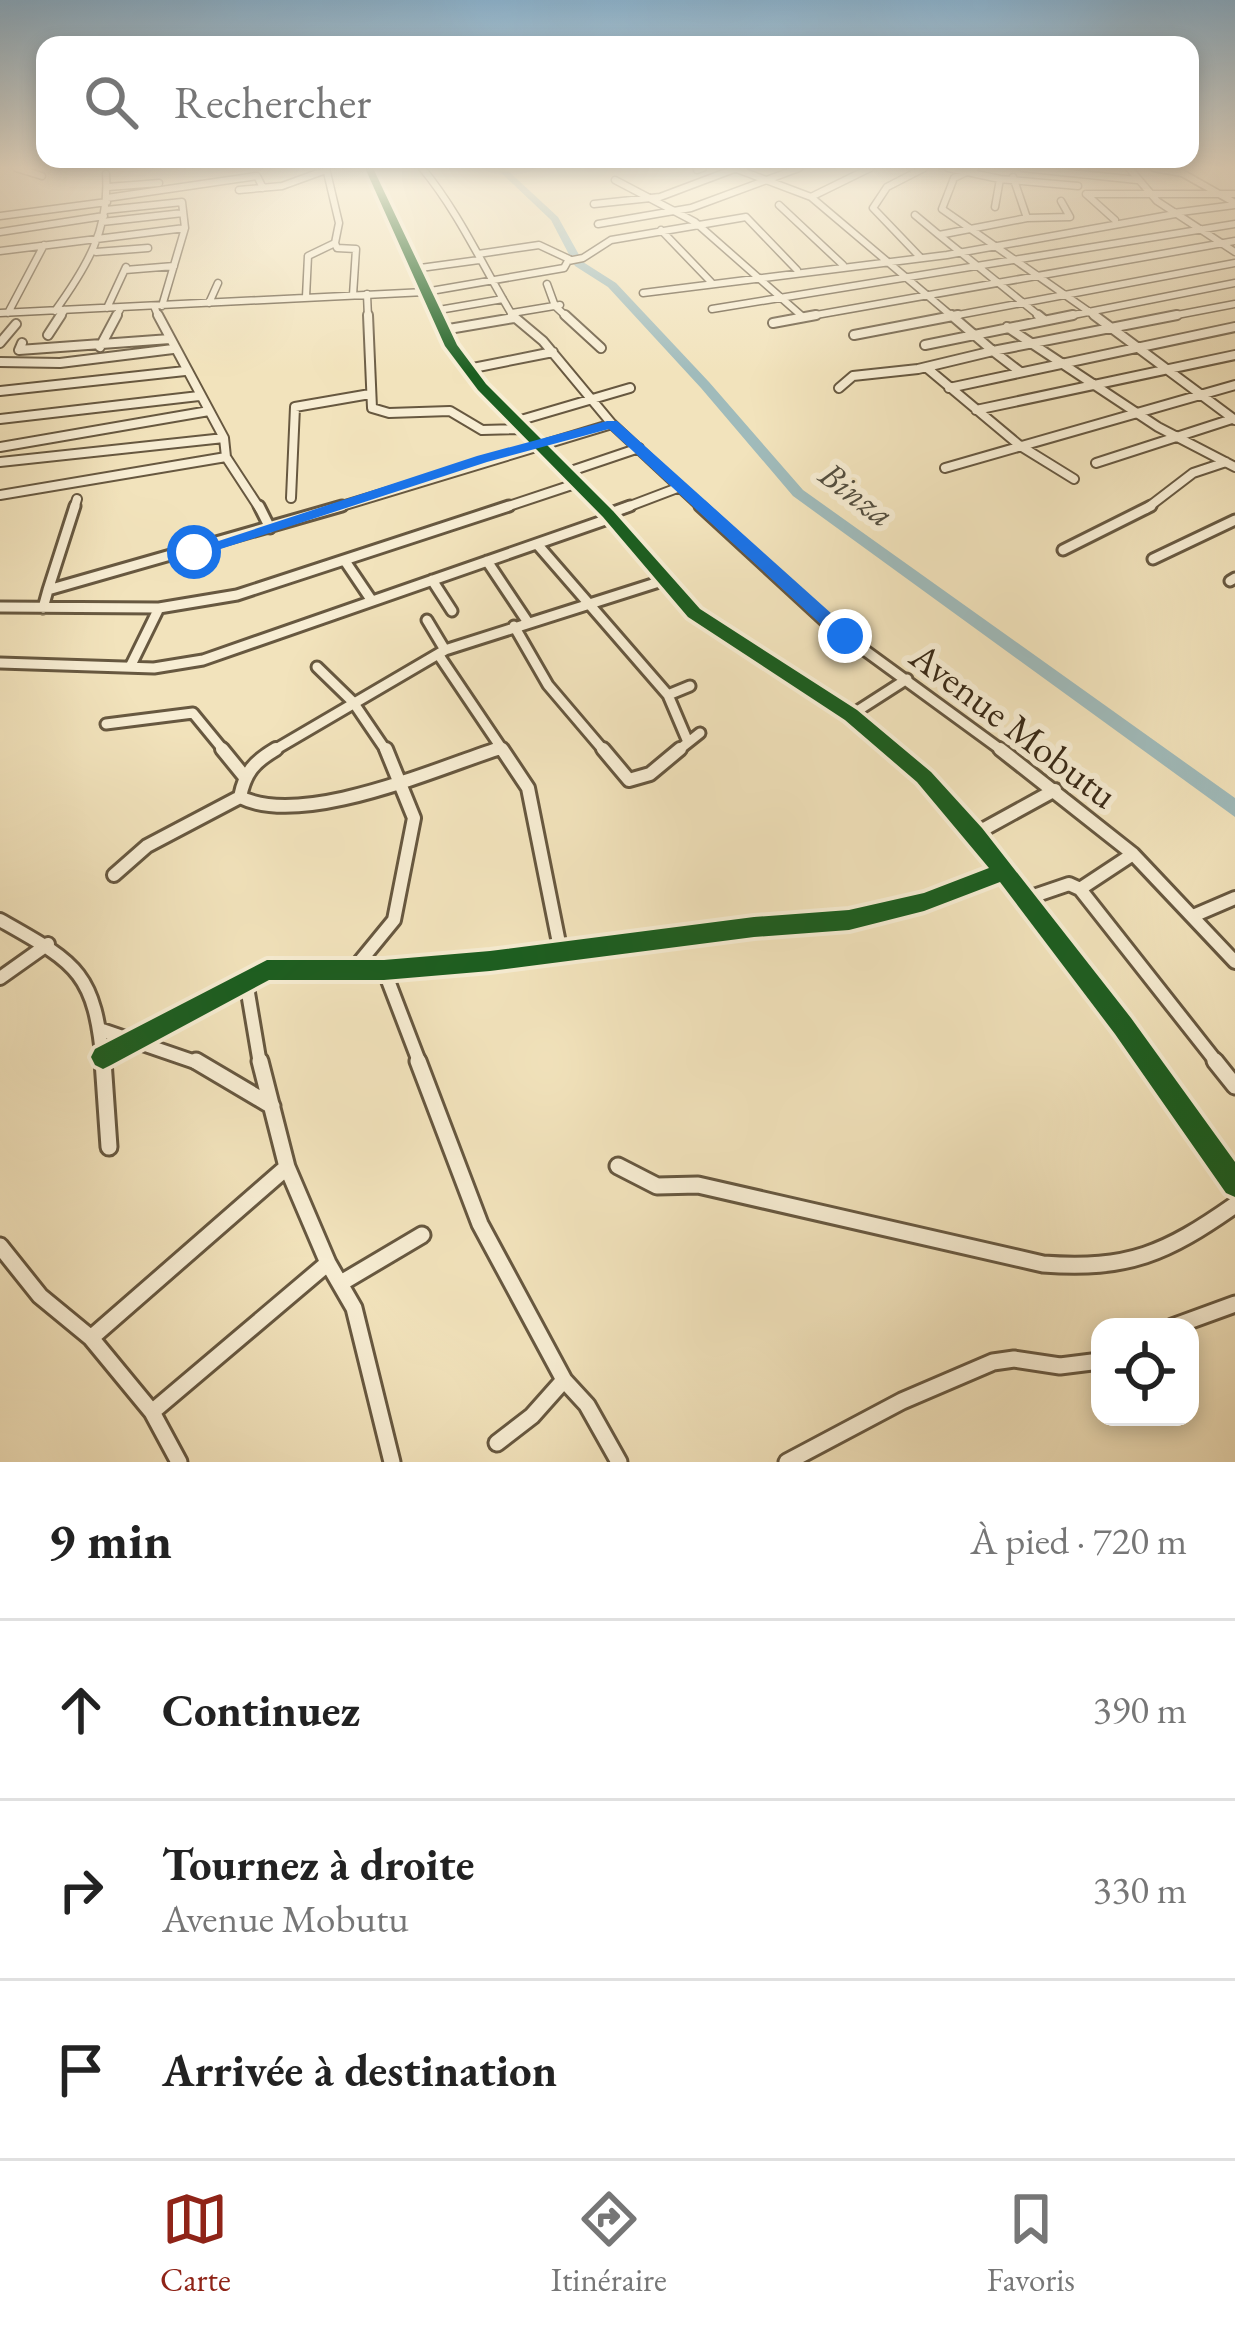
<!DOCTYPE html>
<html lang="fr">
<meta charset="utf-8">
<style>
:root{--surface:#fff;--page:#f2f2f2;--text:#222;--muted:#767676;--line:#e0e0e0;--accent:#8f2418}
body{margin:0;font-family:"EB Garamond",serif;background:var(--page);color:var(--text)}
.controls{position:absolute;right:36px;bottom:36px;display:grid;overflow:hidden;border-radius:24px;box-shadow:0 6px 18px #0003}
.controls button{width:108px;height:108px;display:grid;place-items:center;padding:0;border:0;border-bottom:3px solid var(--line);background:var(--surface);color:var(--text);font:60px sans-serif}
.stop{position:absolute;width:36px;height:36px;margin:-27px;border:9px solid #1a73e8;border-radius:50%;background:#fff}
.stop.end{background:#1a73e8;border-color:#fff;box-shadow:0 3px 12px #0008}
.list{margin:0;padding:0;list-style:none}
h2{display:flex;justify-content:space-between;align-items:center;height:156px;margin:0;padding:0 48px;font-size:51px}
h2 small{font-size:39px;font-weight:400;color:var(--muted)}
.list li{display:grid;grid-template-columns:78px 1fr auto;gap:36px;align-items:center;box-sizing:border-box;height:180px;padding:0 48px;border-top:3px solid var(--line)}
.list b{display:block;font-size:45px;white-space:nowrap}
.list p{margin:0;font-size:39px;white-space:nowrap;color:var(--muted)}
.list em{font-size:39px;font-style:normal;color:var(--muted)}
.icon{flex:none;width:66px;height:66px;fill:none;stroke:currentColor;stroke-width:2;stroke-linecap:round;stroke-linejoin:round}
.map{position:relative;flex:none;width:1235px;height:1462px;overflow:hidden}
.search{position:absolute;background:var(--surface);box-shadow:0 6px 18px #0003;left:36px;right:36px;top:36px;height:132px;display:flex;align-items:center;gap:30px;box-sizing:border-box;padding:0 42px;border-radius:24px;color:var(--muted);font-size:45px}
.sheet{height:696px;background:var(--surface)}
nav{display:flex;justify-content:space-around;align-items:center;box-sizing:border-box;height:168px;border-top:3px solid var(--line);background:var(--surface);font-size:33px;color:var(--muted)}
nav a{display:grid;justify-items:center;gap:6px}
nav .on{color:var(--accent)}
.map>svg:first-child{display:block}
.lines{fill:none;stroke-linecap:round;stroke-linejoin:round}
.river{fill:#a0bbbb;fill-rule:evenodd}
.minor-far4-casing{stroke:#675840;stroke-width:9}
.minor-far3-casing{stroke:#675840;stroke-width:12}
.minor-far2-casing{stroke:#675840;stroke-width:15}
.minor-far1-casing{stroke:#675840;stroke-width:18}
.minor-casing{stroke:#675840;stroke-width:21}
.minor-far4{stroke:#f7edd3;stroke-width:6}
.minor-far3{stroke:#f7edd3;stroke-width:8}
.minor-far2{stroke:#f7edd3;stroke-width:9}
.minor-far1{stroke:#f7edd3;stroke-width:12}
.minor{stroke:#f7edd3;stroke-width:15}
.cycleway-casing{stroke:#f7edd3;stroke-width:8}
.cycleway{fill:#1b5e20;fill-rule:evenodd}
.route{fill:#1a73e8}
.labels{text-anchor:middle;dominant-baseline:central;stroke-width:12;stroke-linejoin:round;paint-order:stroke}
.far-water-label{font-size:36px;font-style:italic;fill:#534e3f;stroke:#f7edd3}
.street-label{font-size:39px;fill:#392916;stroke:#f7edd3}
</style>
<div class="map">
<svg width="1235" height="1462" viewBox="0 0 1235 1462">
<rect width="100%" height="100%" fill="#f2e3bc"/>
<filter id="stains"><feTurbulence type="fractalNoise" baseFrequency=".00167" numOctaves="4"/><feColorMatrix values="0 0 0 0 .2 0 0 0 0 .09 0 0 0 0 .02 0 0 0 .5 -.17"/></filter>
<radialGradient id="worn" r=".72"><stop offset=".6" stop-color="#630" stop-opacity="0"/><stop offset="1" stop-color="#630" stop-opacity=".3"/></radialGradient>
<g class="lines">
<path class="river" d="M 496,168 L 505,168 L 558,217 L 583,262 L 616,283 L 709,382 L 803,490 L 1235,798 L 1235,817 L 793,496 L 701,388 L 608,287 L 575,266 L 551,220 Z"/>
<defs>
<path id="minor-far4" d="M 16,168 L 42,176
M 326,168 L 339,223 L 335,243
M 369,168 L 438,318
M 422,168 C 460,214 483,267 514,318
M 734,168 L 811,197 L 954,318
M 948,168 L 1000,179 L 1078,186
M 975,168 L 954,178 L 942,209 L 1098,318
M 1023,168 L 1137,180
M 1129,168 L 1157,201 L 1235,252
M 1154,168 L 1182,173 L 1235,203
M 697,170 L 703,168
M 1013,177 L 1027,218
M 615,180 L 695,222 L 803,317
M 108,187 L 159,183
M 239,190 L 282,186 L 326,170
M 1086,194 L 1235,194
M 1086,194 L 1115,220
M 811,197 L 870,168
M 107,198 L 257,176 L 263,188
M 594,204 L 660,197 L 737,168
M 779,205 L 843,265
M 995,207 L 1000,179
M 106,210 L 182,202 L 185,228 L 162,306
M 1173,213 L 1235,205
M 915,215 L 939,235
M 0,216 L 107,202
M 102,222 L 183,213
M 598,224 L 691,208 L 799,168
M 661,230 L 711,282
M 0,232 L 104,216
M 0,251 L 185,228
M 96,252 L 148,248
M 920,257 L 873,208 L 887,187 L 924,168
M 568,261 L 583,258 L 611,240 L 746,217 L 797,270
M 413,269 L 479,260
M 125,270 L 174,266
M 547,284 L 555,306 L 568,318
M 643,293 L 947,255 L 1175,214
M 367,294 L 368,318
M 306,297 L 308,256 L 335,243 L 337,248 L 356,249 L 353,295
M 209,303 L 218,283
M 154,306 L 159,318
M 107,308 L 126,267
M 712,309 L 1235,224
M 55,311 C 86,268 110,229 106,174
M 433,311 L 503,299
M 0,313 L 425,292 L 564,268 L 569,259 L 539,245 L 478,254
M 8,313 L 44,245
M 512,313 L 560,305
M 59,318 L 65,310
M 115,318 L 121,308
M 799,318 L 1235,241
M 942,318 L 1235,263
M 1042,318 L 939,235 L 1027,218 L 1070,217 L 1061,201
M 1058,318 L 1235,283
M 1161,318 L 1235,304"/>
<path id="minor-far3" d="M 368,315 L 372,408 L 389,413 L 450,411 L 482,430 L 521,429
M 437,315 C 472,392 544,449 603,509
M 512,315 L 543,341 L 612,424 L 703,509
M 565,315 L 601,348
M 951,315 L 993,351 L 1177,315
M 1038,315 L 1043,319
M 1094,315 L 1235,420
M 773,323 L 816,315
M 1007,327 L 1158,427 L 1235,467
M 443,330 L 514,318
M 48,335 L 61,315
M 854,335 L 958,315
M 0,343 L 16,324
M 22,343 L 19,350 L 170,339
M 925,345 L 1073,315
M 100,347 L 117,315
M 0,362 L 60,363 L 173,349
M 927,368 L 1019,445 L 1074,479
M 468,369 L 553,352
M 839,388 L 853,376 L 918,369 L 993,351 L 1019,371
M 949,388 L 1235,327
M 0,391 L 185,371
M 976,410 L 1235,355
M 0,419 L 199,396
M 514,422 L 630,388
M 0,447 L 209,411
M 226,457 L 260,509
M 0,462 L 224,438
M 1096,463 L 1232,419
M 945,468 L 1235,385
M 565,473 L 639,448
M 0,495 L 226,457 L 224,438 L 158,315
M 291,498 L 295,407 L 370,394
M 74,509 L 77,499
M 332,509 L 612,424
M 500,509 L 575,484
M 622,509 L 680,487
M 1146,509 L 1193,473 L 1226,462"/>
<path id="minor-far2" d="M 259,506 L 270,528
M 600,506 L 694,613 L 851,715 L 895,752
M 700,506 L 826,622 L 1004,752
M 608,514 L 630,506
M 537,544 L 668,695 L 688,742
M 1063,550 L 1151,506
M 1153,559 L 1235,520
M 345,561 L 372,601
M 487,561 L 527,621
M 432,580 L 452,611
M 1230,581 L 1235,578
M 48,590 L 75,506
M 0,607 L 159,608 L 237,595 L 509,506
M 43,608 L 48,590 L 342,506
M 427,620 L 445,650
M 514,626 L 548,685 L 605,752
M 438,654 L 504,752
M 0,663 L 154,668 L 203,660 L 611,518
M 130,667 L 159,608
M 317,667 L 353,702 L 387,752
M 668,695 L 690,686
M 851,715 L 907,679
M 106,724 L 193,713 L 225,752
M 271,752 L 445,650 L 662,581
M 488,752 L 501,748
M 676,752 L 700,733"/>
<path id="minor-far1" d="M 222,749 L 244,776
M 502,749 L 528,788 L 561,953
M 603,749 L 629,780 L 650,774 L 680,749
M 891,749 C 986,830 1078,962 1150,1064
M 1000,749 L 1133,854 L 1235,962
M 240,797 C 245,772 254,762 276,749
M 240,797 C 302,828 433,770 497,749
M 975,834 L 1055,790
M 114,875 L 147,846 L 240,797
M 1080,889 L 1133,854
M 1025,899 L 1069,884 L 1080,889 L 1218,1064
M 1193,916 L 1235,898
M 0,920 C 76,963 95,971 103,1064
M 353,970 L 394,920 L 414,818 L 386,749
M 384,970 L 420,1064
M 0,978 L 48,944
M 246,981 L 260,1064
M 102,1030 L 201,1064
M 103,1057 L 267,970 L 384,970 L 490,961 L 754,927 L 849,920 L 924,902 L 1002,872"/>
<path id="minor" d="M 103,1061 L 109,1147
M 196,1061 L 272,1106
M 260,1061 L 287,1167 L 328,1263 L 354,1308 L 392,1462
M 418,1061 L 480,1224 L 564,1380 L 587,1405 L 619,1462
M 1148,1061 L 1235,1184
M 1215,1061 L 1235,1086
M 618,1166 L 657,1186 L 698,1185 L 1043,1264 C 1129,1270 1165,1254 1235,1205
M 0,1246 L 40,1296 L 91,1338 L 152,1412 L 179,1462
M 341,1283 L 422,1235
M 1172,1327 L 1235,1304
M 91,1338 L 287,1167
M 152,1412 L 328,1263
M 497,1443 L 532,1416 L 564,1380
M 787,1462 L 902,1401 L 993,1362 L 1014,1359 L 1060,1366 L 1100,1361"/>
</defs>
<use href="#minor-far4" class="minor-far4-casing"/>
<use href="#minor-far3" class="minor-far3-casing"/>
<use href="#minor-far2" class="minor-far2-casing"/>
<use href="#minor-far1" class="minor-far1-casing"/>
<use href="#minor" class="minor-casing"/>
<use href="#minor-far4" class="minor-far4"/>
<use href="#minor-far3" class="minor-far3"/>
<use href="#minor-far2" class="minor-far2"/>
<use href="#minor-far1" class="minor-far1"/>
<use href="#minor" class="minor"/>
<defs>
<path id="cycleway" d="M 365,168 L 373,168 L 457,345 L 486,384 L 613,511 L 700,609 L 857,710 L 931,772 L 982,828 L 1131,1018 L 1235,1162 L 1235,1197 L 1226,1193 L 1115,1034 L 1000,882 L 924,911 L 849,930 L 754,937 L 490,971 L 384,980 L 269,980 L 111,1065 L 103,1069 L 95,1065 L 91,1057 L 95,1049 L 267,960 L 384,960 L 490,951 L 754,917 L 849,910 L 924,893 L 989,868 L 917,782 L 845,720 L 688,617 L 603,517 L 478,390 L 445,346 Z"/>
</defs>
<use href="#cycleway" class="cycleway-casing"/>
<use href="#cycleway" class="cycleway"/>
</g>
<linearGradient id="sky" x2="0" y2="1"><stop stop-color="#8bb7d6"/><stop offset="0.45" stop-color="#f9f2e1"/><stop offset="1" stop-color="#f9f2e1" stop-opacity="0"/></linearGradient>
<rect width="1235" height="373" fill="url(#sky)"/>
<path class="route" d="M 607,421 L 617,421 L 852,632 L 852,641 L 839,641 L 609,429 L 487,462 L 199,556 L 185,552 L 477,456 Z"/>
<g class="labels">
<g class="far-water-label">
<text transform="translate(857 494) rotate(37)">Binza</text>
</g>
<g class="street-label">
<text transform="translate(1014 725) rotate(37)">Avenue Mobutu</text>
</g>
</g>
<rect width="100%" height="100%" filter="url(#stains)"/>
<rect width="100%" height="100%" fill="url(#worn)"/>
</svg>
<div class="controls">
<button><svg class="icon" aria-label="locate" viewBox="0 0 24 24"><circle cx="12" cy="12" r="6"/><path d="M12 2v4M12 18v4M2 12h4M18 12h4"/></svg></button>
</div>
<div class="stop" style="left:194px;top:552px"></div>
<div class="stop end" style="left:845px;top:636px"></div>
<div class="search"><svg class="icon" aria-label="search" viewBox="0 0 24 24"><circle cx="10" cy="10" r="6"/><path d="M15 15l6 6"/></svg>Rechercher</div>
</div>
<section class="sheet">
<h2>9 min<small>À pied · 720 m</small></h2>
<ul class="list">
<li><svg class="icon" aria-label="ahead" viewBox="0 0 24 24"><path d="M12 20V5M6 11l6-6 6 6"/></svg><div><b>Continuez</b></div><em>390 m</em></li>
<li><svg class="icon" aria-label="right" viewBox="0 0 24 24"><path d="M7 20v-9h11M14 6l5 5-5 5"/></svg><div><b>Tournez à droite</b><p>Avenue Mobutu</p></div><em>330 m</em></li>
<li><svg class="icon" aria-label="arrive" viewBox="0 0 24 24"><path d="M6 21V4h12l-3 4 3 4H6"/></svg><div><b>Arrivée à destination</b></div></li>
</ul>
</section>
<nav>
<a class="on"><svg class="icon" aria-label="map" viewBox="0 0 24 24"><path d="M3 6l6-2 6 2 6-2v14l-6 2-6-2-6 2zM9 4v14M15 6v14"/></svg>Carte</a>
<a><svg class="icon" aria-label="directions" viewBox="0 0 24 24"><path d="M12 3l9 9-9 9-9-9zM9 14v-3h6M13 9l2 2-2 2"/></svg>Itinéraire</a>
<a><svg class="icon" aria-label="saved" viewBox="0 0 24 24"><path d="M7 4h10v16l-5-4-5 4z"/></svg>Favoris</a>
</nav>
